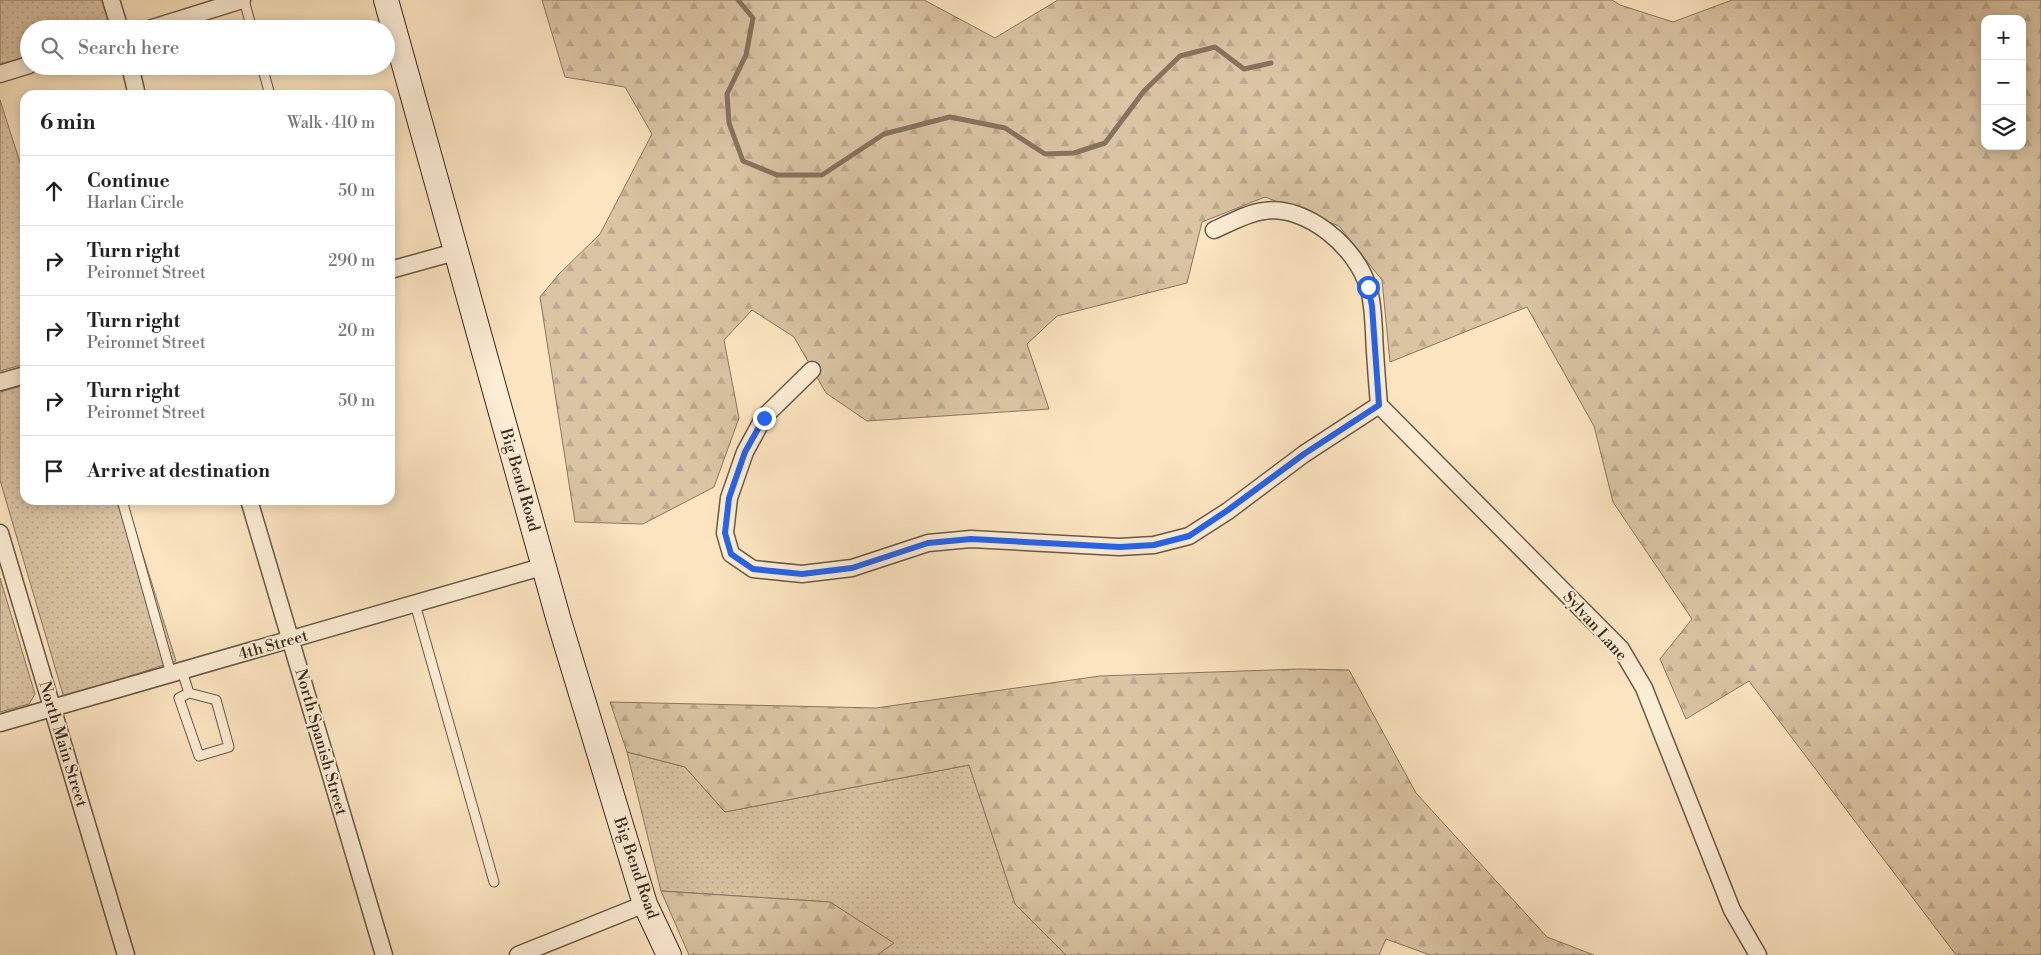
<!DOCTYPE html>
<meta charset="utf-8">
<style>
:root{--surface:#fff;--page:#f6f6f6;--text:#222;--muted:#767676;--line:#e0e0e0}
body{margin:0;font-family:"Libre Bodoni",serif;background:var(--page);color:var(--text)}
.controls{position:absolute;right:15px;top:15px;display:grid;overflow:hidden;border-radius:10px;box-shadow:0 2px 12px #0003}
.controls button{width:45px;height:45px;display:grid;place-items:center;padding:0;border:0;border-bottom:1px solid var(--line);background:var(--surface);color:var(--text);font:25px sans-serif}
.stop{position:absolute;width:15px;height:15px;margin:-11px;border:4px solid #2563eb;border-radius:50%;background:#fff}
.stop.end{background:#2563eb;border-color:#fff;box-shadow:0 1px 5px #0008}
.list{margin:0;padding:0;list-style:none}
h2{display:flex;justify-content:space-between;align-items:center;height:65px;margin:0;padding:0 20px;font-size:21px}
h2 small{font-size:16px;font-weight:400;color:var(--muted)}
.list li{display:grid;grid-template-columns:32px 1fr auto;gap:15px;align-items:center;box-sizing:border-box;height:70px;padding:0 20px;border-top:1px solid var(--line)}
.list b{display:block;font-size:19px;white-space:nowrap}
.list p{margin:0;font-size:16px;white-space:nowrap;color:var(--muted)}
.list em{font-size:16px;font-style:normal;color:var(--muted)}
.icon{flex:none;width:28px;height:28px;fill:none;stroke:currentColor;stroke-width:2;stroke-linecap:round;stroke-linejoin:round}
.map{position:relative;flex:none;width:2041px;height:955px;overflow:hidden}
.search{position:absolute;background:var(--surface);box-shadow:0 2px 12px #0003;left:20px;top:20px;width:375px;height:55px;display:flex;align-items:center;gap:12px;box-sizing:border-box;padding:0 18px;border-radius:28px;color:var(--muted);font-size:19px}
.panel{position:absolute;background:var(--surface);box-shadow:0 2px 12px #0003;left:20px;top:90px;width:375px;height:415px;border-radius:15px}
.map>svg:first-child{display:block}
.grass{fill:url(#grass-dots);stroke:#8a7662}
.forest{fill:url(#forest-firs);stroke:#8a7662;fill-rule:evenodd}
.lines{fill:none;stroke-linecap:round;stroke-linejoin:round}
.stream{stroke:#86735f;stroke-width:5}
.service-casing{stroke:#6a5847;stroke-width:11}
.minor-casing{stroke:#6a5847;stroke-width:19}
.secondary-casing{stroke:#39291f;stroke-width:26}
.service{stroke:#fcedd5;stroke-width:9}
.minor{stroke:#fcedd5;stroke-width:16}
.secondary{stroke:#fcedd5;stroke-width:24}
.route{stroke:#2563eb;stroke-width:6}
.labels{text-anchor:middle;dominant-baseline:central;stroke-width:4;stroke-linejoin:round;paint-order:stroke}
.street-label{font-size:16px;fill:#39291f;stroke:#fcedd5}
</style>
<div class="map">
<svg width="2041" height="955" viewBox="0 0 2041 955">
<defs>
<pattern id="grass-dots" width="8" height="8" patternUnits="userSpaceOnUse" patternTransform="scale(1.25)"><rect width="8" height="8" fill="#dac4a4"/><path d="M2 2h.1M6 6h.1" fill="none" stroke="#bca88d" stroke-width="1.8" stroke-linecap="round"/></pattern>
<pattern id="forest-firs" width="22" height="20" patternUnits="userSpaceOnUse" patternTransform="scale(1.25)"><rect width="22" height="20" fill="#dac4a4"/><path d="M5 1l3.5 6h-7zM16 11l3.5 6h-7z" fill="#bca88d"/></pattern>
</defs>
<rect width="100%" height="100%" fill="#fbe4bf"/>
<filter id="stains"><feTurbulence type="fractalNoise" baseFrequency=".004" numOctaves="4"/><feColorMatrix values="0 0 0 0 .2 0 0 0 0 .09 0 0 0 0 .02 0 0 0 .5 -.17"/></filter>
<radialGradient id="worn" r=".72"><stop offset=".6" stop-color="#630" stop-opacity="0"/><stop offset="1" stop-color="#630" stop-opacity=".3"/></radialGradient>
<path class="grass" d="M 0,0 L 102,0 L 111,29 L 29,29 L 29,56 L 0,64 Z
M 0,100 L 25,178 L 25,364 L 0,371 Z
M 25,385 L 25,500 L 126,500 L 176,661 L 64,698 L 0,480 L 0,392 Z
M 0,578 L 35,694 L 29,704 L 0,712 Z
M 627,752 L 685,767 L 725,812 L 969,765 L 1015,904 L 1066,955 L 877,955 L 893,943 L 830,902 L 661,891 Z"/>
<path class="forest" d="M 542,0 L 924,0 L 995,38 L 1058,0 L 1612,0 L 1620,5 L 1673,22 L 1732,0 L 2041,0 L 2041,955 L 1956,955 L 1749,681 L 1686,719 L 1660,659 L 1692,619 L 1613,502 L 1594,426 L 1527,307 L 1390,362 L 1382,280 L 1339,226 L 1265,197 L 1202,222 L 1187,283 L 1057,316 L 1027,344 L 1049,409 L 867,421 L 826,393 L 794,337 L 752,310 L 724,340 L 739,418 L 714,487 L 643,524 L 575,522 L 540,297 L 559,274 L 600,234 L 652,134 L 625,87 L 565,77 ZM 1985,19 L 2022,19 L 2022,146 L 1985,146 Z
M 1300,669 L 1349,670 L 1416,793 L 1547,937 L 1594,955 L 1430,955 L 1386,939 L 1379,955 L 1066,955 L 1015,904 L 969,765 L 725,812 L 685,767 L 627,752 L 610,702 L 876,708 L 1100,676 Z
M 661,891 L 830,902 L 894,943 L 877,955 L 689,955 Z"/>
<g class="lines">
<path class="stream" d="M 738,0 L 753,18 L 746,55 L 727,94 L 729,123 L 743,161 L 777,175 L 822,175 L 884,134 L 950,117 L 1005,128 L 1045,154 L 1074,153 L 1105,143 L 1144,91 L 1180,56 L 1215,47 L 1244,69 L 1271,63"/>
<defs>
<path id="service" d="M 244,0 L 252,29
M 262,66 L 270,95
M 122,500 L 171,674
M 415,604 L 494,882
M 182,671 L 189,693 L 216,700 L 229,747 L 199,756 L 179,698 L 189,693"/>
<path id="minor" d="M 111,0 L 120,29
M 149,29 L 242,0
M 130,66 L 137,95
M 0,74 L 29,65
M 1214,230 C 1230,223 1247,213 1264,211 C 1306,204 1357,248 1368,287 C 1373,301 1373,317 1374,332 C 1375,357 1377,381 1379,405
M 390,270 L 455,252
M 812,370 L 764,417 L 745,452 L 729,498 L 725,533 L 731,554 L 753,569 L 802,574 L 852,568 L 928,543 L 971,539 L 1119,547 L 1154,545 L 1189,536 L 1228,511 L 1304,454 L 1379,405
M 0,382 L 25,375
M 1379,405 L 1621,649 L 1644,688 L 1732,910 L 1758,955
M 249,500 L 384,955
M 0,533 L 126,955
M 0,723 L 545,566
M 518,955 L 645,904"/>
<path id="secondary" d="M 386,0 L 559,621 L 645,904 L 669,955"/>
</defs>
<use href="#service" class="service-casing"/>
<use href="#minor" class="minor-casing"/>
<use href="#secondary" class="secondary-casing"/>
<use href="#service" class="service"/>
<use href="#minor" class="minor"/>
<use href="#secondary" class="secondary"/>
</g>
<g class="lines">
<path class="route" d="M 764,418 L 745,452 L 729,498 L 725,533 L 731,554 L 753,569 L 802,574 L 852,568 L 928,543 L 971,539 L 1120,547 L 1154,545 L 1189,536 L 1228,510 L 1304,454 L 1379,405 L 1372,306 L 1368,287"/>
</g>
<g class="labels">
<g class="street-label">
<text transform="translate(520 480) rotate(74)">Big Bend Road</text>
<text transform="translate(1595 626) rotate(48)">Sylvan Lane</text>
<text transform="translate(273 645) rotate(-16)">4th Street</text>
<text transform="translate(321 742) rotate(74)">North Spanish Street</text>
<text transform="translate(63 744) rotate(73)">North Main Street</text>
<text transform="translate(636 868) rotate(71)">Big Bend Road</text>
</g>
</g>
<rect width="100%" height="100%" filter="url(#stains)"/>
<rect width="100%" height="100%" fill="url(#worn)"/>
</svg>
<div class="controls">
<button>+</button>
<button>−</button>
<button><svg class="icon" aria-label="layers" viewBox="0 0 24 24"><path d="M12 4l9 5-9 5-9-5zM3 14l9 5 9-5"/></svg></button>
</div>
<div class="stop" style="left:1368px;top:287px"></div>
<div class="stop end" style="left:764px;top:418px"></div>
<div class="search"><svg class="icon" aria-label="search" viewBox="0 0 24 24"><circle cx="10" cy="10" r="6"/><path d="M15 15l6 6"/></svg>Search here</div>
<section class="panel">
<h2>6 min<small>Walk · 410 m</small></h2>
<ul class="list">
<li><svg class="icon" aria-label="ahead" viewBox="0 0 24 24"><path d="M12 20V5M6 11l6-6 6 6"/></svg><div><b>Continue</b><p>Harlan Circle</p></div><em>50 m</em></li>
<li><svg class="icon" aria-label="right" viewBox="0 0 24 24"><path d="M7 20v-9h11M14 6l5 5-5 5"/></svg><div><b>Turn right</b><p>Peironnet Street</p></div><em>290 m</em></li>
<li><svg class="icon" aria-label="right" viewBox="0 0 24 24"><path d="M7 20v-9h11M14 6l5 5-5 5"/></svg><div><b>Turn right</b><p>Peironnet Street</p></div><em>20 m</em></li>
<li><svg class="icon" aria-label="right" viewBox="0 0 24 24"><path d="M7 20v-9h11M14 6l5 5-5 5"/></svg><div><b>Turn right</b><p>Peironnet Street</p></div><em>50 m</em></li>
<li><svg class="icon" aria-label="arrive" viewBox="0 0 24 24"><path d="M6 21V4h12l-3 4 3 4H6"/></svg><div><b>Arrive at destination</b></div></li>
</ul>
</section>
</div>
